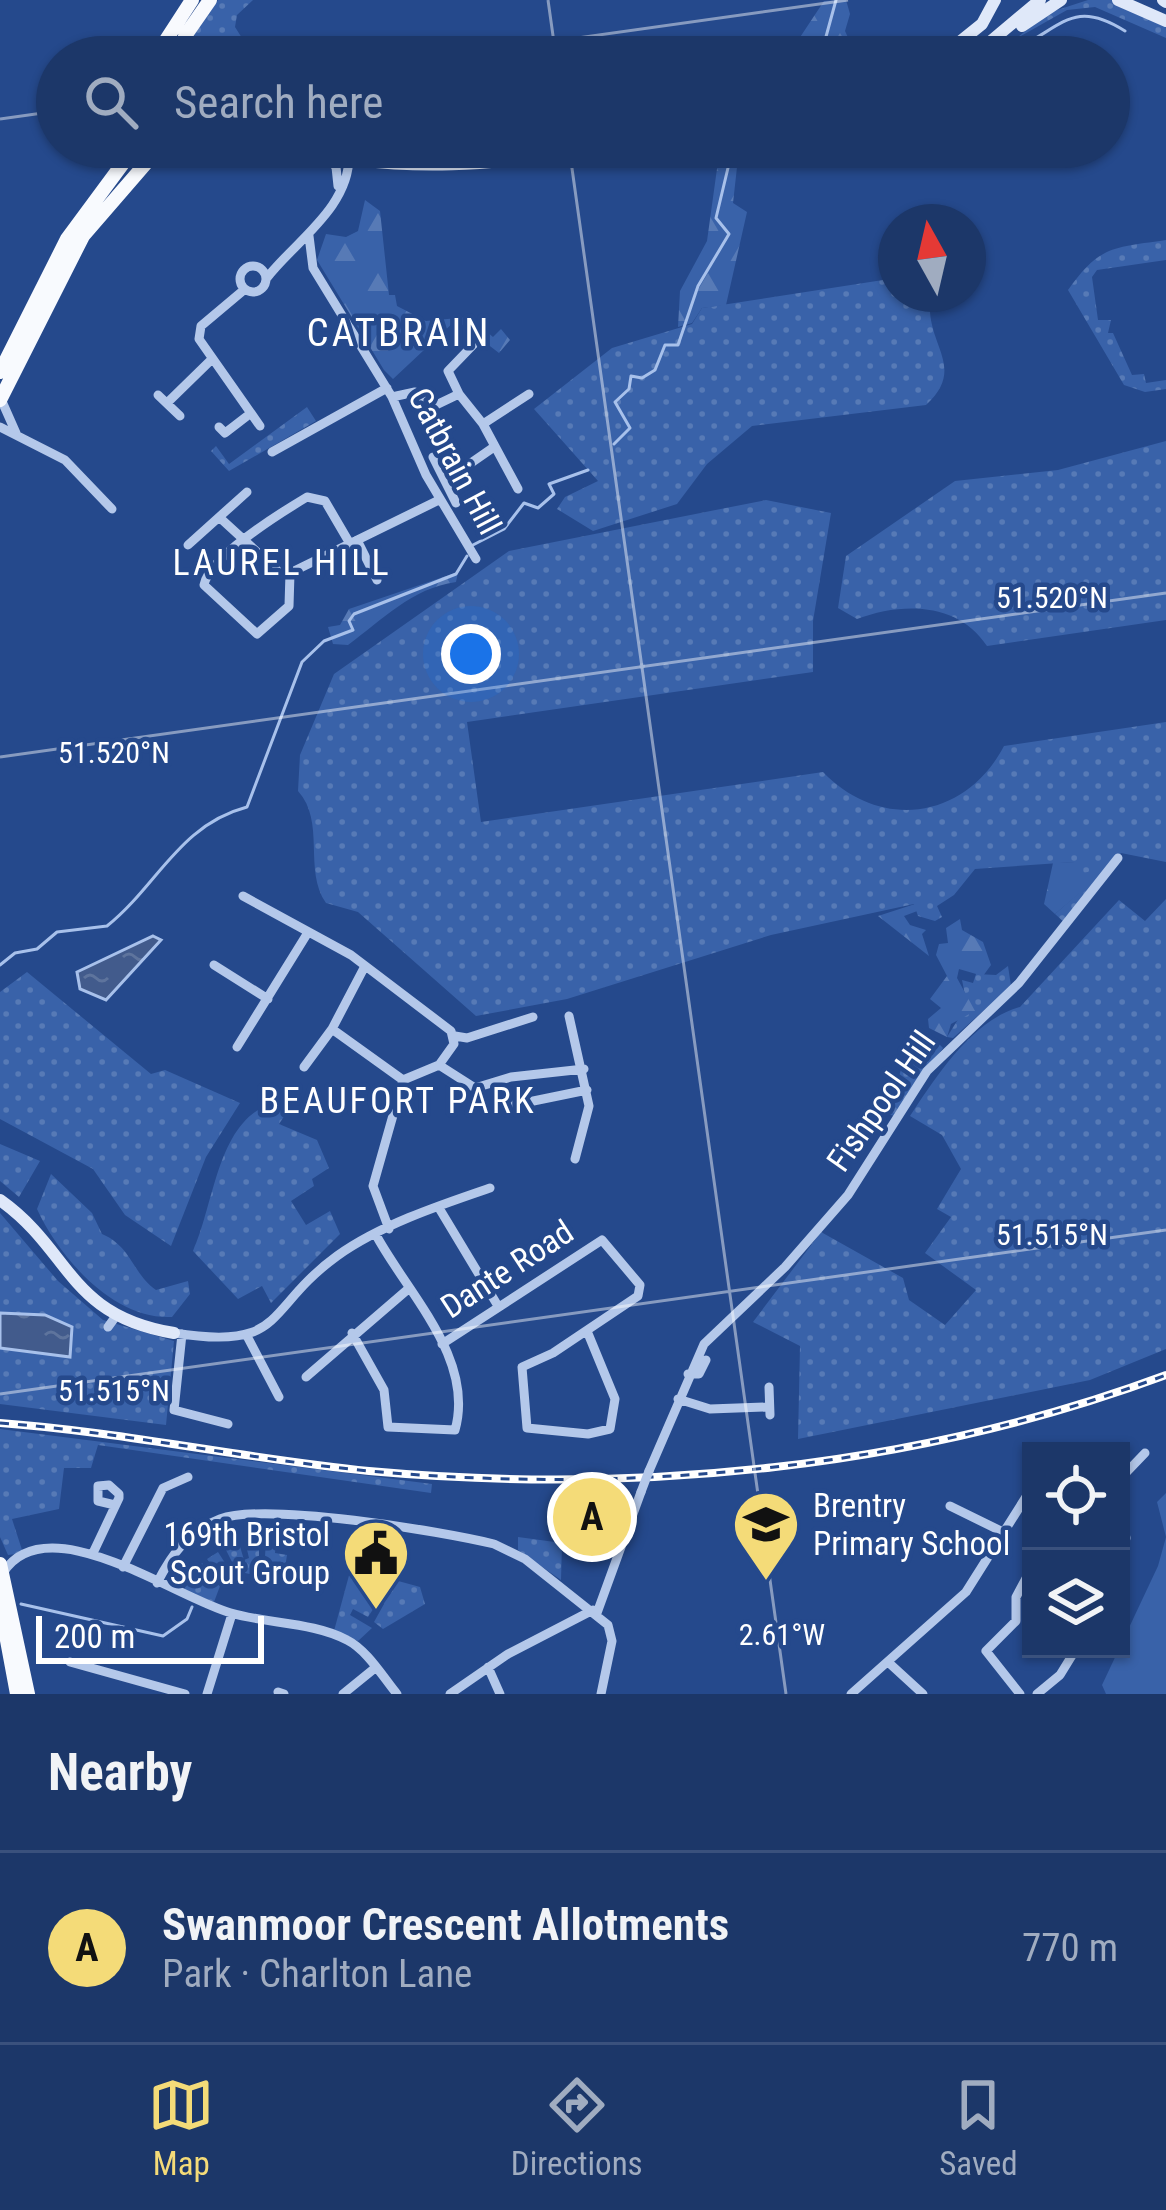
<!DOCTYPE html>
<meta charset="utf-8">
<style>
:root{--surface:#1c3769;--page:#253f6f;--text:#f1f3f6;--muted:#a0acc0;--line:#3a517d;--accent:#f4db78}
body{margin:0;font-family:"Roboto Condensed",sans-serif;background:var(--page);color:var(--text)}
.controls{position:absolute;right:36px;bottom:36px;display:grid;overflow:hidden;border-radius:0px;box-shadow:0 3px 9px #0004}
.controls button{width:108px;height:108px;display:grid;place-items:center;padding:0;border:0;border-bottom:3px solid var(--line);background:var(--surface);color:var(--text);font:60px sans-serif}
.compass{position:absolute;left:878px;top:204px;width:108px;height:108px;border-radius:50%;background:var(--surface);box-shadow:0 3px 9px #0004;rotate:352deg}
.scale{position:absolute;left:36px;bottom:30px;width:228px;box-sizing:border-box;padding-left:12px;border:6px solid #fff;border-top:0;font-size:33px;line-height:42px;white-space:nowrap;color:#fff;-webkit-text-stroke:9px #25498c;paint-order:stroke}
.you{position:absolute;left:471px;top:654px;width:42px;height:42px;margin:-30px;border:9px solid #fff;border-radius:50%;background:#1a73e8;box-shadow:0 0 0 18px #1a73e833}
.badge{display:grid;place-items:center;width:78px;height:78px;border-radius:50%;background:var(--accent);color:#111;font-size:39px;font-weight:700}
.pin{position:absolute;translate:-50% -50%;border:6px solid #fff;box-shadow:0 3px 12px #0006}
.list{margin:0;padding:0;list-style:none}
h2{display:flex;justify-content:space-between;align-items:center;height:156px;margin:0;padding:0 48px;font-size:51px}
h2 small{font-size:39px;font-weight:400;color:var(--muted)}
.list li{display:grid;grid-template-columns:78px 1fr auto;gap:36px;align-items:center;box-sizing:border-box;height:192px;padding:0 48px;border-top:3px solid var(--line)}
.list b{display:block;font-size:45px;white-space:nowrap}
.list p{margin:0;font-size:39px;white-space:nowrap;color:var(--muted)}
.list em{font-size:39px;font-style:normal;color:var(--muted)}
.icon{flex:none;width:66px;height:66px;fill:none;stroke:currentColor;stroke-width:2;stroke-linecap:round;stroke-linejoin:round}
.map{position:relative;flex:none;width:1166px;height:1694px;overflow:hidden}
.search{position:absolute;background:var(--surface);box-shadow:0 3px 9px #0004;left:36px;right:36px;top:36px;height:132px;display:flex;align-items:center;gap:30px;box-sizing:border-box;padding:0 42px;border-radius:66px;color:var(--muted);font-size:45px}
.sheet{height:348px;background:var(--surface)}
nav{display:flex;justify-content:space-around;align-items:center;box-sizing:border-box;height:168px;border-top:3px solid var(--line);background:var(--surface);font-size:33px;color:var(--muted)}
nav a{display:grid;justify-items:center;gap:6px}
nav .on{color:var(--accent)}
.map>svg:first-child{display:block}
.grass{fill:url(#grass-dots)}
.forest{fill:url(#forest-firs)}
.park{fill:#3962a9}
.water{fill:url(#water-ripples);stroke:#a8c1eb;stroke-width:3}
.lines{fill:none;stroke-linecap:round;stroke-linejoin:round}
.stream{stroke:#a8c1eb;stroke-width:3}
.street{stroke:#b4c8ea;stroke-width:9}
.secondary{stroke:#dfe8f9;stroke-width:12}
.primary{stroke:#f8fafe;stroke-width:14}
.rail-casing{stroke:#fff;stroke-width:8}
.rail{stroke:#25498c;stroke-width:3;stroke-dasharray:9;stroke-linecap:butt}
.street-bridge{stroke:#b4c8ea;stroke-width:9}
.ticks{fill:none;stroke:#fff;stroke-width:3;stroke-opacity:0.45}
.labels{text-anchor:middle;dominant-baseline:central;stroke-width:9;stroke-linejoin:round;paint-order:stroke}
.street-label{font-size:33px;fill:#fff;stroke:#25498c}
.poi-label{font-size:33px;fill:#fff;stroke:#25498c;text-anchor:start}
.neighbourhood-label{font-size:36px;letter-spacing:3px;fill:#fff;stroke:#25498c}
.quarter-label{font-size:39px;letter-spacing:3px;fill:#fff;stroke:#25498c}
.ticks-label{font-size:30px;text-anchor:middle;fill:#fff;stroke:#25498c;stroke-width:9;stroke-linejoin:round;paint-order:stroke}
</style>
<div class="map">
<svg width="1166" height="1694" viewBox="0 0 1166 1694">
<defs>
<pattern id="grass-dots" width="8" height="8" patternUnits="userSpaceOnUse" patternTransform="scale(3)"><rect width="8" height="8" fill="#3962a9"/><path d="M2 2h.1M6 6h.1" fill="none" stroke="#577ab6" stroke-width="1.8" stroke-linecap="round"/></pattern>
<pattern id="forest-firs" width="22" height="20" patternUnits="userSpaceOnUse" patternTransform="scale(3)"><rect width="22" height="20" fill="#3962a9"/><path d="M5 1l3.5 6h-7zM16 11l3.5 6h-7z" fill="#577ab6"/></pattern>
<pattern id="water-ripples" width="26" height="14" patternUnits="userSpaceOnUse" patternTransform="scale(3)"><rect width="26" height="14" fill="#425b8c"/><path d="M2 4q2-2 4 0t4 0M15 11q2-2 4 0t4 0" fill="none" stroke="#5e749d"/></pattern>
</defs>
<rect width="100%" height="100%" fill="#25498c"/>
<path class="grass" d="M 218,0 L 253,0 L 237,15 L 235,27 L 254,57 L 189,57 L 191,39 Z
M 1088,0 L 1112,0 L 1166,25 L 1166,38 L 1095,7 L 1067,10 L 1014,40 L 1048,13 Z
M 1166,240 L 1166,260 L 1097,270 L 1092,277 L 1098,320 L 1111,320 L 1108,333 L 1113,333 L 1132,375 L 1144,374 L 1146,383 L 1166,380 L 1166,389 L 1145,392 L 1124,385 L 1068,290 C 1100,245 1113,248 1166,240 Z
M 896,278 L 896,294 L 931,294 C 922,344 969,365 926,405 L 752,426 L 707,464 L 677,504 L 593,531 L 557,509 L 565,497 L 598,481 L 534,409 L 612,348 L 692,324 L 702,308 Z
M 307,407 L 316,421 L 229,471 L 211,451 L 216,446 L 229,464 Z
M 1166,441 L 1166,620 L 987,646 C 958,602 902,602 857,619 L 838,608 L 846,556 L 955,481 L 1058,470 Z
M 766,500 L 831,513 L 813,621 L 813,672 L 467,722 L 481,822 L 823,772 C 881,832 966,819 1004,746 L 1166,722 L 1166,862 L 1121,853 L 1065,923 L 1055,914 L 1088,885 L 1087,876 L 1075,875 L 1074,862 L 975,869 L 954,895 L 937,906 L 942,917 L 935,921 L 918,916 L 914,904 L 771,935 L 567,999 L 476,1016 L 358,912 L 326,903 C 303,870 326,822 298,791 L 300,755 L 334,674 L 509,551 Z
M 1166,899 L 1166,1349 L 1090,1380 L 798,1439 L 800,1346 L 753,1322 L 821,1232 L 903,1278 L 909,1300 L 945,1325 L 976,1290 L 925,1253 L 951,1217 L 937,1209 L 961,1169 L 942,1135 L 910,1116 C 936,1077 972,1020 1020,1007 L 1119,900 L 1145,921 Z
M 1008,966 L 1011,986 L 953,1038 L 947,1037 L 967,1005 L 962,980 L 973,983 L 976,974 L 996,975 Z
M 27,972 L 151,1074 L 165,1070 L 240,1103 L 206,1157 L 171,1246 L 125,1215 L 93,1169 L 0,1119 L 0,992 Z
M 927,1032 L 943,1048 L 894,1116 L 888,1114 L 907,1049 Z
M 282,1101 L 287,1112 L 279,1124 L 317,1140 L 329,1168 L 312,1179 L 314,1186 L 291,1201 L 306,1225 L 330,1211 L 340,1234 L 271,1303 L 262,1286 L 238,1299 L 193,1251 C 216,1201 217,1112 282,1101 Z
M 0,1144 L 40,1161 L 19,1197 L 0,1181 Z
M 51,1174 L 92,1213 L 102,1234 C 132,1247 132,1273 156,1290 L 188,1281 L 190,1294 L 172,1317 C 113,1320 59,1257 37,1209 Z
M 0,1213 L 58,1281 L 103,1320 L 174,1341 L 166,1425 L 0,1404 Z
M 0,1429 L 432,1484 L 431,1493 L 98,1445 L 91,1468 L 64,1468 L 59,1509 L 12,1519 L 23,1553 L 8,1555 L 0,1537 Z
M 575,1497 L 617,1497 L 604,1539 L 574,1537 Z
M 518,1537 L 562,1543 L 561,1580 L 518,1550 Z
M 266,1539 L 276,1541 L 275,1553 L 287,1555 L 283,1581 L 240,1572 L 223,1578 L 214,1602 L 184,1590 L 187,1583 L 198,1587 L 202,1573 L 189,1578 L 202,1563 L 213,1576 L 218,1574 L 207,1559 L 218,1552 L 227,1566 L 233,1564 L 225,1548 L 239,1543 L 244,1560 L 249,1558 L 245,1541 L 259,1540 L 259,1557 L 265,1557 Z
M 351,1568 L 420,1587 L 425,1604 L 383,1629 L 374,1622 L 384,1604 L 379,1600 L 368,1617 L 353,1609 L 350,1615 L 372,1628 L 358,1641 L 334,1631 Z"/>
<path class="forest" d="M 846,0 L 850,14 L 845,31 L 851,44 L 825,57 L 787,57 L 824,1 Z
M 720,147 L 738,158 L 733,203 L 747,212 L 726,305 L 702,308 L 692,323 L 678,327 L 680,291 L 707,241 Z
M 365,200 L 380,211 L 389,295 L 395,295 L 397,306 L 426,321 L 469,317 L 493,337 L 501,329 L 510,340 L 499,353 L 456,320 L 393,379 L 384,370 L 317,260 L 326,234 L 346,237 L 358,231 Z
M 458,572 L 456,582 C 412,588 382,620 348,645 L 333,644 L 328,627 L 340,625 L 349,609 Z
M 1075,862 L 1075,875 L 1096,870 L 1095,880 L 1055,914 L 1044,904 L 1053,863 Z
M 915,904 L 920,910 L 904,916 L 910,925 L 926,930 L 922,934 L 929,956 L 878,916 Z
M 960,919 L 962,930 L 983,942 L 991,965 L 983,976 L 959,969 L 957,978 L 975,1011 L 951,1024 L 947,1037 L 929,1028 L 928,1019 L 941,1008 L 930,999 L 947,976 L 936,955 L 939,944 L 948,943 L 946,928 Z"/>
<path class="park" d="M 1166,1493 L 1166,1694 L 1106,1694 L 1102,1685 L 1158,1566 L 1166,1537 L 1157,1502 Z"/>
<path class="water" d="M 153,936 L 161,940 L 106,1000 L 80,989 L 77,972 Z
M 0,1313 L 45,1315 L 72,1327 L 70,1357 L 0,1348 Z"/>
<g class="lines">
<path class="stream" d="M 1012,44 L 1022,46 C 1064,24 1076,0 1125,31
M 810,57 L 812,48 L 824,44 L 836,0
M 614,444 L 630,428 L 615,402 L 629,389 L 631,376 L 642,378 L 655,370 L 665,345 L 678,345 L 698,286 L 729,234 L 716,218 L 733,147
M 471,546 L 504,529 L 524,503 L 538,508 L 554,494 L 549,484 L 588,470
M 0,965 L 15,953 L 37,949 L 57,932 L 107,926 C 158,885 179,825 247,807 L 302,662 L 324,641 L 353,630 L 349,621 L 354,614 L 456,574 L 467,556
M 21,1604 L 163,1636 L 187,1619 L 192,1607"/>
<path class="street" d="M 325,155 L 336,167 L 338,186
M 309,236 L 313,268 L 392,397 L 426,475 L 476,559
M240 279a13 13 0 1 1 26 0a13 13 0 1 1-26 0Z
M 266,279 C 294,242 350,208 349,155 L 317,147
M 245,289 L 201,326 L 199,339 L 260,426
M 459,394 L 448,371 L 474,344
M 158,395 L 180,416
M 392,397 L 415,392 L 434,406 L 459,394 L 483,424 L 518,489
M 1,399 L 16,433
M 167,403 L 210,361
M 483,424 L 529,394
M 0,427 L 65,460 L 112,509
M 219,427 L 225,433 L 251,413
M 272,452 L 387,388
M 433,457 L 456,503
M 445,481 L 494,447
M 219,517 L 280,573 L 290,573 L 439,500
M 357,540 L 377,580
M 188,545 L 247,492
M 290,573 L 289,606 L 257,634 L 204,585 C 209,557 282,512 307,497 L 325,501 L 349,542
M 243,896 L 351,955 L 451,1031 L 454,1044 L 439,1065 L 403,1080
M 214,965 L 268,999
M 365,966 L 332,1029 L 403,1080
M 569,1016 L 589,1106 L 575,1159
M 455,1036 L 467,1038 L 533,1017
M 237,1047 L 307,934
M 439,1065 L 475,1088 L 511,1077 L 584,1069
M 304,1067 L 332,1029
M 509,1106 L 587,1090
M 439,1208 L 498,1306
M 389,1229 L 373,1186 L 403,1080
M 108,1327 L 116,1316
M 174,1333 C 287,1351 263,1310 337,1256 C 380,1225 440,1205 490,1188
M 352,1333 L 384,1390 L 388,1427 L 455,1430 C 475,1359 408,1294 376,1235
M 182,1334 L 174,1410 L 228,1424
M 247,1336 L 279,1397
M 442,1344 L 602,1240 L 640,1285 L 638,1296 L 553,1353 L 522,1367 L 527,1428 L 588,1434 L 610,1429 L 615,1399 L 587,1331
M 688,1374 L 699,1374 L 706,1360
M 306,1377 L 407,1290
M 769,1387 L 770,1415
M 678,1399 L 710,1409 L 766,1407
M 649,1471 L 704,1344 L 785,1267 L 848,1195 L 927,1071 L 1019,983 L 1118,858
M 1121,1478 L 1145,1453
M 950,1506 L 1003,1532
M 1121,1512 L 1126,1538 L 1121,1559
M 93,1553 L 119,1498 L 119,1494 L 109,1485 L 98,1486 L 98,1501 L 115,1505
M 123,1567 L 163,1488 L 188,1477
M 3,1573 C 46,1504 176,1598 231,1613 C 268,1624 313,1622 347,1640 C 367,1650 383,1677 397,1694
M 157,1583 C 172,1554 188,1531 220,1519 C 265,1502 441,1531 494,1544 L 525,1559 L 608,1625 L 612,1641 L 601,1694
M 597,1613 L 641,1492
M 70,1662 L 185,1694
M 888,1662 L 923,1694
M 488,1667 L 500,1694
M 278,1692 L 284,1694
M 207,1694 L 232,1614
M 343,1694 L 375,1668
M 450,1694 L 508,1654 L 593,1610
M 851,1694 L 966,1592 L 1031,1489
M 1020,1694 L 986,1651 L 1016,1621 L 1016,1597 L 1031,1569
M 1037,1694 L 1060,1675 L 1076,1649"/>
<path class="secondary" d="M 1118,0 L 1166,21
M 1163,0 L 1166,2
M 1022,26 L 1061,0
M 941,57 L 982,24 L 995,0
M 972,57 L 1040,0
M 291,147 C 397,176 507,164 613,147
M 359,147 L 446,154 L 532,147
M 0,1200 C 72,1251 67,1315 174,1333"/>
<path class="primary" d="M 155,57 L 192,0
M 182,57 L 185,36 L 210,0
M 0,372 L 67,239 L 135,147
M 0,400 L 83,236 L 160,147
M 0,1564 L 28,1694
M 0,1603 L 17,1694"/>
<defs>
<path id="rail" d="M 0,1423 C 124,1432 246,1459 369,1471 C 637,1495 913,1469 1166,1375"/>
</defs>
<use href="#rail" class="rail-casing"/>
<use href="#rail" class="rail"/>
<path class="street-bridge" d="M 641,1492 L 649,1471"/>
</g>
<path class="ticks" d="M 548,0 L 556,57M 443,57 L 848,0M 0,119 L 57,111M 569,147 L 786,1694M 0,757 L 1166,593M 0,1394 L 1166,1230"/>
<defs>
<symbol id="school-pin" viewBox="-11 -11 22 30"><path d="M0 17L-7.5 6A9.5 9.5 0 1 1 7.5 6Z" fill="#f4db78" stroke="#25498c"/><path d="M0-5L7-2L0 1L-7-2ZM-4 1L0 2.5L4 1V4Q0 6-4 4Z" fill="#111"/></symbol>
<symbol id="civic-pin" viewBox="-11 -11 22 30"><path d="M0 17L-7.5 6A9.5 9.5 0 1 1 7.5 6Z" fill="#f4db78" stroke="#25498c"/><path d="M-.6-6.5H3V-4.5H.6V-3L4-1V1h2V6H-6V1h2V-1L-.6-3ZM-1.2 2.5V6h2.4V2.5Z" fill="#111"/></symbol>
</defs>
<g fill-rule="evenodd">
<use href="#school-pin" x="728" y="1486" width="76" height="104"/>
<use href="#civic-pin" x="338" y="1515" width="76" height="104"/>
</g>
<g class="labels">
<g class="street-label">
<text transform="translate(455 461) rotate(62)">Catbrain Hill</text>
<text transform="translate(881 1101) rotate(-55)">Fishpool Hill</text>
<text transform="translate(507 1269) rotate(-33)">Dante Road</text>
</g>
<g class="poi-label">
<text x="813" y="1505">Brentry<tspan x="813" dy="38">Primary School</tspan></text>
<text x="330" y="1534" text-anchor="end">169th Bristol<tspan x="330" dy="38">Scout Group</tspan></text>
</g>
<g class="neighbourhood-label">
<text x="282" y="563">LAUREL HILL</text>
<text x="398" y="1101">BEAUFORT PARK</text>
</g>
<g class="quarter-label">
<text x="399" y="333">CATBRAIN</text>
</g>
</g>
<g class="ticks-label">
<text x="1052" y="608">51.520°N</text>
<text x="114" y="763">51.520°N</text>
<text x="1052" y="1245">51.515°N</text>
<text x="114" y="1401">51.515°N</text>
<text x="782" y="1645">2.61°W</text>
</g>
</svg>
<div class="controls">
<button><svg class="icon" aria-label="locate" viewBox="0 0 24 24"><circle cx="12" cy="12" r="6"/><path d="M12 2v4M12 18v4M2 12h4M18 12h4"/></svg></button>
<button><svg class="icon" aria-label="layers" viewBox="0 0 24 24"><path d="M12 4l9 5-9 5-9-5zM3 14l9 5 9-5"/></svg></button>
</div>
<svg class="compass" viewBox="-18 -18 36 36"><path d="M0-13l5 13h-10z" fill="#e53935"/><path d="M0 13l5-13h-10z" fill="#a0acc0"/></svg>
<div class="scale">200 m</div>
<div class="you"></div>
<div class="pin badge" style="left:592px;top:1517px">A</div>
<div class="search"><svg class="icon" aria-label="search" viewBox="0 0 24 24"><circle cx="10" cy="10" r="6"/><path d="M15 15l6 6"/></svg>Search here</div>
</div>
<section class="sheet">
<h2>Nearby<small></small></h2>
<ul class="list">
<li><span class="badge">A</span><div><b>Swanmoor Crescent Allotments</b><p>Park · Charlton Lane</p></div><em>770 m</em></li>
</ul>
</section>
<nav>
<a class="on"><svg class="icon" aria-label="map" viewBox="0 0 24 24"><path d="M3 6l6-2 6 2 6-2v14l-6 2-6-2-6 2zM9 4v14M15 6v14"/></svg>Map</a>
<a><svg class="icon" aria-label="directions" viewBox="0 0 24 24"><path d="M12 3l9 9-9 9-9-9zM9 14v-3h6M13 9l2 2-2 2"/></svg>Directions</a>
<a><svg class="icon" aria-label="saved" viewBox="0 0 24 24"><path d="M7 4h10v16l-5-4-5 4z"/></svg>Saved</a>
</nav>
